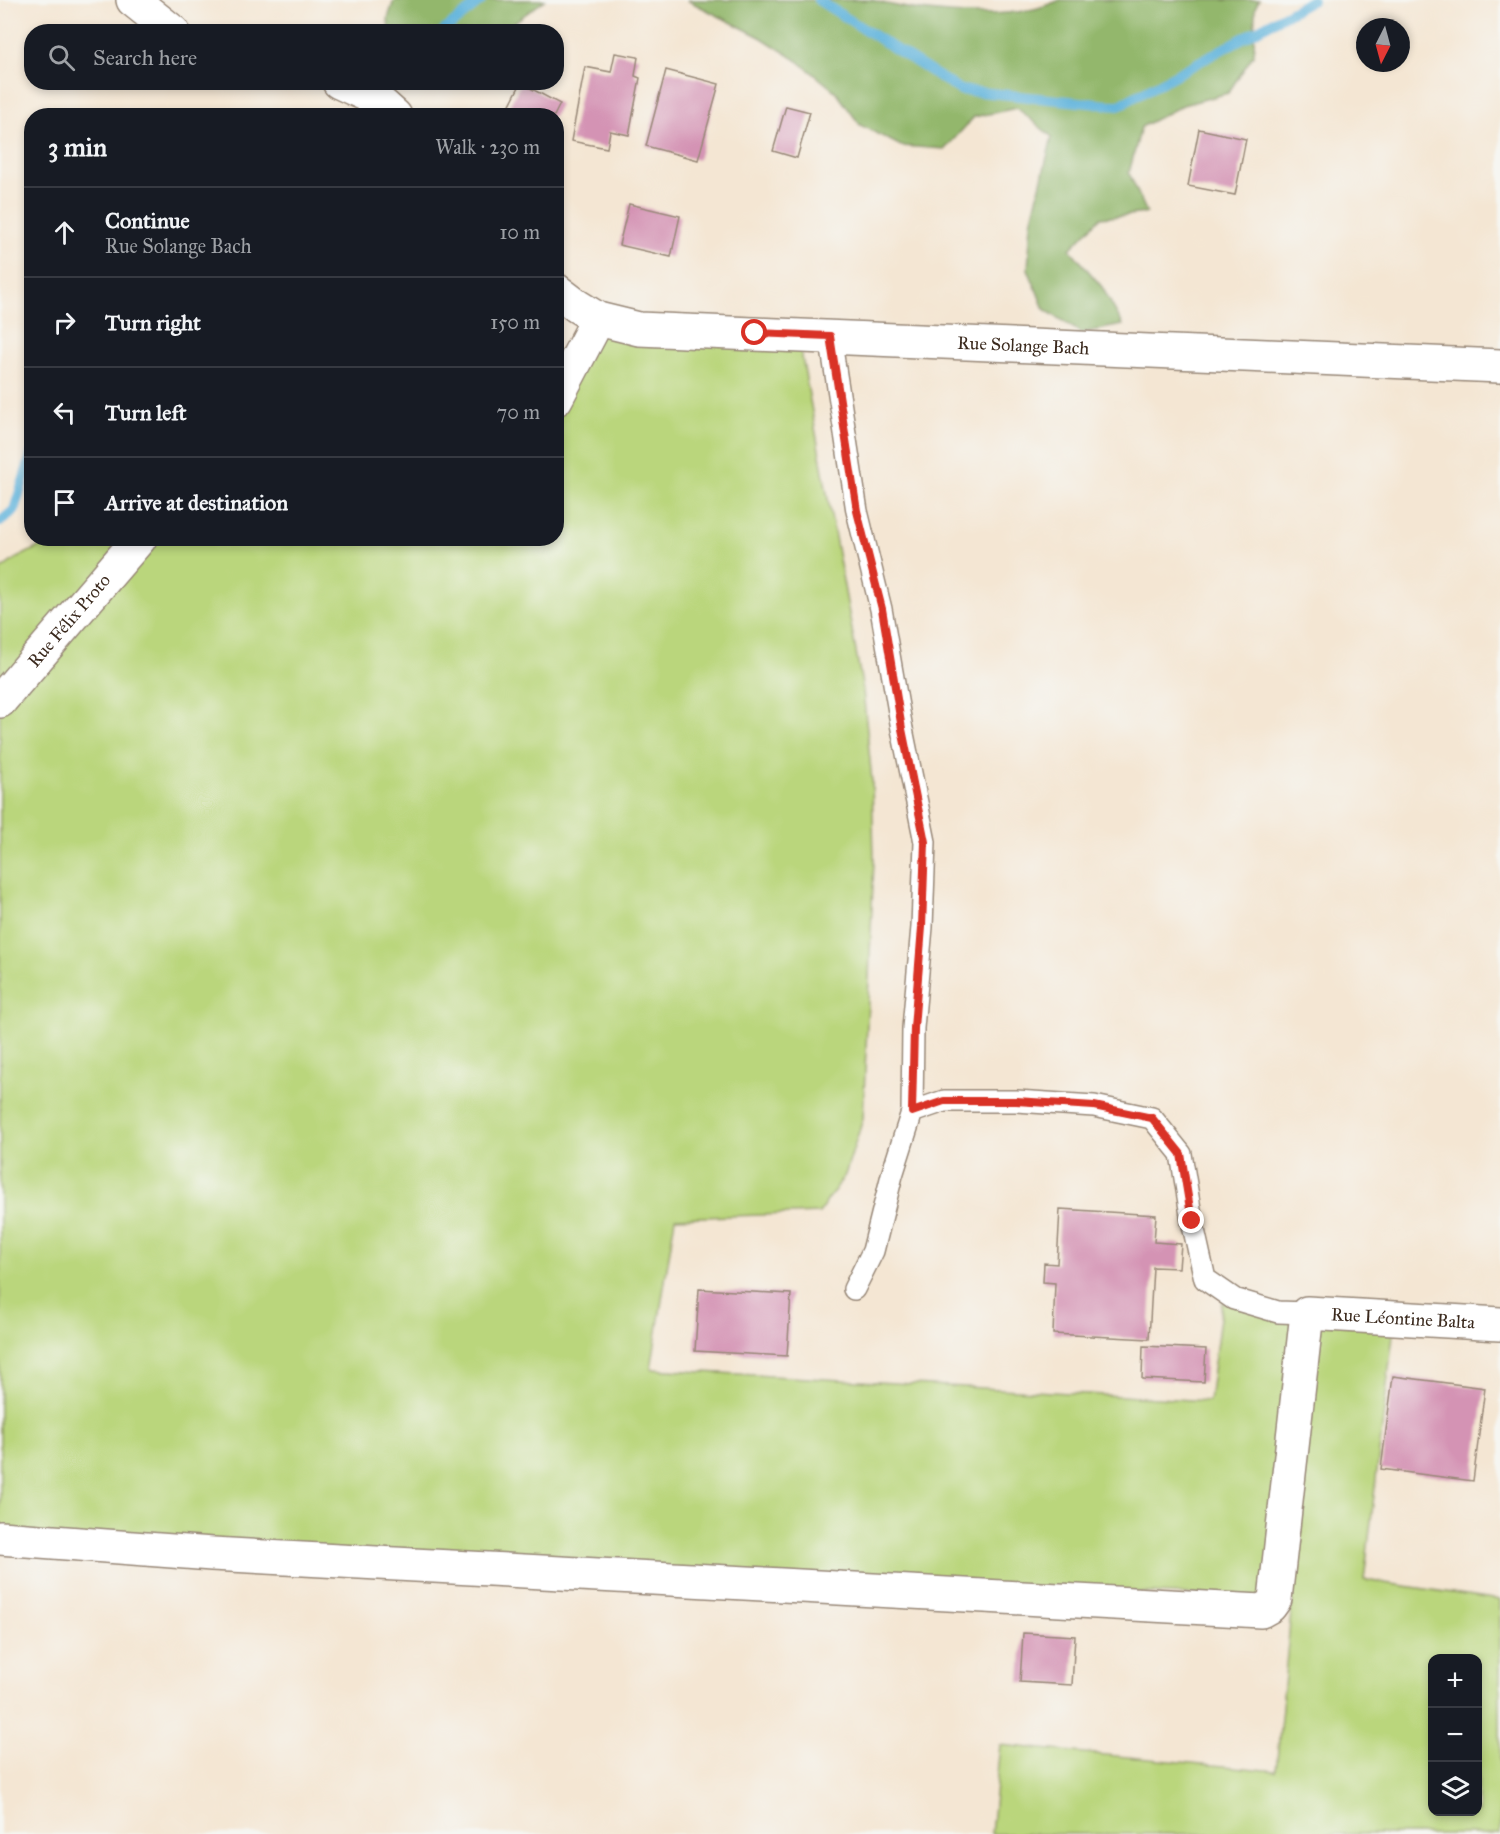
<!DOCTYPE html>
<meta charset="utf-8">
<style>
:root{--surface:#171b24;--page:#242831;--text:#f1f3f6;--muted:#9ea1a6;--line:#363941}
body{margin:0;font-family:"IM FELL Great Primer",serif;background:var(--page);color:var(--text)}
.controls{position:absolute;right:18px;bottom:18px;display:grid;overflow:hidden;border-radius:12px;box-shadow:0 3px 9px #0003}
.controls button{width:54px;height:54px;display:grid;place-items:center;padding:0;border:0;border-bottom:2px solid var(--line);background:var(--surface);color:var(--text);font:30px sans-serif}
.compass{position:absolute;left:1356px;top:18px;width:54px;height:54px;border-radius:50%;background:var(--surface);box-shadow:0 3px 9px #0003;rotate:186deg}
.stop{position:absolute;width:18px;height:18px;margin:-14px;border:4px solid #d93025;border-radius:50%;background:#fff}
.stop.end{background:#d93025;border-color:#fff;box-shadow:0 2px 6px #0008}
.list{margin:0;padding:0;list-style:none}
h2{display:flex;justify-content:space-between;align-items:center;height:78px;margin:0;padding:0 24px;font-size:26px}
h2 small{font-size:20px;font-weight:400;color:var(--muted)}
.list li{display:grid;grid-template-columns:39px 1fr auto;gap:18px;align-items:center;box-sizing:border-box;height:90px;padding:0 24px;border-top:2px solid var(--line)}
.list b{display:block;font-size:22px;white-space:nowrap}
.list p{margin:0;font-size:20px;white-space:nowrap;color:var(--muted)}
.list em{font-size:20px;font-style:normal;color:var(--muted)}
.icon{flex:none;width:33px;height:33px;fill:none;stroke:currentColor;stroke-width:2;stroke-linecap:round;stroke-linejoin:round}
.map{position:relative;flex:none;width:1500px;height:1834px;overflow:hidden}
.search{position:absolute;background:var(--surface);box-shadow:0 3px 9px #0003;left:24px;top:24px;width:540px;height:66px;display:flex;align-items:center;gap:15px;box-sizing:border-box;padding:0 21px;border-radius:24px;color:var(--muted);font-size:22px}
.panel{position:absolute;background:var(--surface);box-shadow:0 3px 9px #0003;left:24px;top:108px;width:540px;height:438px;border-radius:24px}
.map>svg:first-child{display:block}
.green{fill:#bad67c;stroke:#7a804d;stroke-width:1.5;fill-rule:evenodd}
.forest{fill:#93b76c;stroke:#677045;stroke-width:1.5}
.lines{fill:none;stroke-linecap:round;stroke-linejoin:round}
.stream{stroke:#60b4dc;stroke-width:10}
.building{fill:#d493b4}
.service-casing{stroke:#988878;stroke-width:24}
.minor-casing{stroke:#988878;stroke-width:36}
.tertiary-casing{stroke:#988878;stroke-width:36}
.service{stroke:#fff;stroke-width:21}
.minor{stroke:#fff;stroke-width:33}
.tertiary{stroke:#fff;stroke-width:33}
.route{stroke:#d93025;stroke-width:8}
.labels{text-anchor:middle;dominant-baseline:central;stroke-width:4.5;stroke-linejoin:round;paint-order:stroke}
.street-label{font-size:18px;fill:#3b2a1e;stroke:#f6f6f2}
</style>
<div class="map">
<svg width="1500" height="1834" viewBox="0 0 1500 1834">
<rect width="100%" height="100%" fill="#f6f6f2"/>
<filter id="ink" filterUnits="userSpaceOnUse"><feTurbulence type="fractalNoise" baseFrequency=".0167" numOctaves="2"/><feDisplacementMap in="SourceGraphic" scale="12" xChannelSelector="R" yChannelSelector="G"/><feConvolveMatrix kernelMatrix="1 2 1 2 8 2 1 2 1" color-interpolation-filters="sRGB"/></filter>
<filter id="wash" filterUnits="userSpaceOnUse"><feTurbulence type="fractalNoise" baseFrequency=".008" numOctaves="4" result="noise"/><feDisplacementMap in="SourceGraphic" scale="24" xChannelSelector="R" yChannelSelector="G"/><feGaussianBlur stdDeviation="1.35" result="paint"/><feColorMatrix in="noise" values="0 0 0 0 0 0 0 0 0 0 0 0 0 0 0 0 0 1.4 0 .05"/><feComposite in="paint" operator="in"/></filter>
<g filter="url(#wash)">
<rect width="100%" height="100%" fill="#f4e6d3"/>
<path class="green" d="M 598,319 L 798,335 L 863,690 L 872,781 L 874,860 L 863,1119 L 845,1175 L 819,1213 L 675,1218 L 651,1369 L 1209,1401 L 1222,1303 L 1307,1313 L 1275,1599 L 0,1538 L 0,570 L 17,558 L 55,539 L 556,538 L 557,399 Z
M 1319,1314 L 1395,1318 L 1364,1580 L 1500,1600 L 1500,1834 L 991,1834 L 1000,1745 L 1276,1771 ZM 1432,1658 L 1478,1658 L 1478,1812 L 1432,1812 Z"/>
<path class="forest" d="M 394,0 L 545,0 L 502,31 L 389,31 L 388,18 Z
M 687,0 L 872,0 C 915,13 990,19 1034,9 C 1043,7 1052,3 1060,0 L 1259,0 L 1255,8 L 1254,54 L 1228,93 L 1183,105 L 1141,127 L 1129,173 L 1147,213 L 1100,218 L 1070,249 L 1102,287 L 1123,325 L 1081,333 L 1044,309 L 1028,269 L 1031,223 L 1052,137 L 1017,108 L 974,117 L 945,149 L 901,146 L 860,125 L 836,92 L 798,61 L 762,38 Z"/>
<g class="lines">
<path class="stream" d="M 818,0 L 960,90 L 1118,106 L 1313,0
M 442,32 L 482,0
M 0,522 L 14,510 L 32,453"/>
</g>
<g id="blocks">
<path class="building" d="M 615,53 L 638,57 L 635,76 L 640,78 L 629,135 L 610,131 L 607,148 L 571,141 L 585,67 L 611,72 Z
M 666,70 L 719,84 L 698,160 L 646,146 Z
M 521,83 L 560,104 L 554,116 L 504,116 Z
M 786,106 L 810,112 L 797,158 L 773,151 Z
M 1199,129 L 1246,139 L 1235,195 L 1188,186 Z
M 629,204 L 680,216 L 671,257 L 619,245 Z
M 1060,1209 L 1156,1215 L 1154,1242 L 1181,1244 L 1179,1268 L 1153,1267 L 1149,1339 L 1053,1334 L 1055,1283 L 1043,1282 L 1044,1263 L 1057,1264 Z
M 699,1289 L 791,1294 L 787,1356 L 695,1351 Z
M 1143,1346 L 1206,1349 L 1204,1382 L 1142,1379 Z
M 1393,1376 L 1485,1388 L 1473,1481 L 1381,1469 Z
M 1023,1633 L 1075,1636 L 1072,1685 L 1020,1682 Z"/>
</g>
</g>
<g filter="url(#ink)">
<use href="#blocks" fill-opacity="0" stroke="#988878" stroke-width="1.5"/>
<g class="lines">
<defs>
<path id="service" d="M 830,336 L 857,511 L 881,609 L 902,729 L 925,842 L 922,927 L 913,1028 L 912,1112 L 892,1175 L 873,1251 L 854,1289
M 912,1112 L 944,1101 L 1016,1101 L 1094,1106 L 1152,1118 L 1181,1154 L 1192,1221 L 1205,1279 L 1234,1299 L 1278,1312 L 1307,1313"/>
<g id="minor">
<path d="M 556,399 L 598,319"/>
<path id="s1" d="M 0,701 L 140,538"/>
<path id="s2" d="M 0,1538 L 212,1554 L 1261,1611 L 1270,1606 L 1275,1599 L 1307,1313 L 1500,1324"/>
</g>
<g id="tertiary">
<path d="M 133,0 L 173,32"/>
<path d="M 339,82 L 376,99 L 395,116"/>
<path id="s3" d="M 556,290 L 577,306 L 598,319 L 639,329 L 1500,366"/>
</g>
</defs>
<use href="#service" class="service-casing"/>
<use href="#minor" class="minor-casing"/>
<use href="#tertiary" class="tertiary-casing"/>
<use href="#service" class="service"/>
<use href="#minor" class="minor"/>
<use href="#tertiary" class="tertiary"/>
</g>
</g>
<g class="lines" filter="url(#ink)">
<path class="route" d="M 755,333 L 830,336 L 857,511 L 882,609 L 902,729 L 925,842 L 922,927 L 914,1028 L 912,1112 L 944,1101 L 1016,1101 L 1094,1106 L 1152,1118 L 1181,1154 L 1192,1221"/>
</g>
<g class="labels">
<g class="street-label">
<text stroke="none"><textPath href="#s3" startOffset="478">Rue Solange Bach</textPath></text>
<text stroke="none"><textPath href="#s1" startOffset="106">Rue Félix Proto</textPath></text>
<text stroke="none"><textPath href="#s2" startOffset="1666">Rue Léontine Balta</textPath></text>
</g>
</g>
</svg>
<div class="controls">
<button>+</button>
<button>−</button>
<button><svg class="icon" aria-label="layers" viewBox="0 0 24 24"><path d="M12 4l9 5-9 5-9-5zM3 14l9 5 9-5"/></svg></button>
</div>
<svg class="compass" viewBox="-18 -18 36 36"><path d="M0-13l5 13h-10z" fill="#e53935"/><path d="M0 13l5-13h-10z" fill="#9ea1a6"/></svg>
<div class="stop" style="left:755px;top:333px"></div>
<div class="stop end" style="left:1192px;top:1221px"></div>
<div class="search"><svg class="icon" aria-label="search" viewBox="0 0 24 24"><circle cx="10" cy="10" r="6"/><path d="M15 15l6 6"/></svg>Search here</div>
<section class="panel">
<h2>3 min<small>Walk · 230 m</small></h2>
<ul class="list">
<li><svg class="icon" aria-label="ahead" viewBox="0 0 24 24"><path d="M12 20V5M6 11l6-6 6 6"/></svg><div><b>Continue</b><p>Rue Solange Bach</p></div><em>10 m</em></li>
<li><svg class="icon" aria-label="right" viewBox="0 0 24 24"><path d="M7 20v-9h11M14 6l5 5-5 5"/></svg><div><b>Turn right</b></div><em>150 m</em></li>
<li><svg class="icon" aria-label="left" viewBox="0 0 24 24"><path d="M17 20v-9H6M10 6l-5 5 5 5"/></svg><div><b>Turn left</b></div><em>70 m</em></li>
<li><svg class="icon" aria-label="arrive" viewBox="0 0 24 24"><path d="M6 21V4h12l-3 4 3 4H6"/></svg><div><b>Arrive at destination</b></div></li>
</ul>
</section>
</div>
